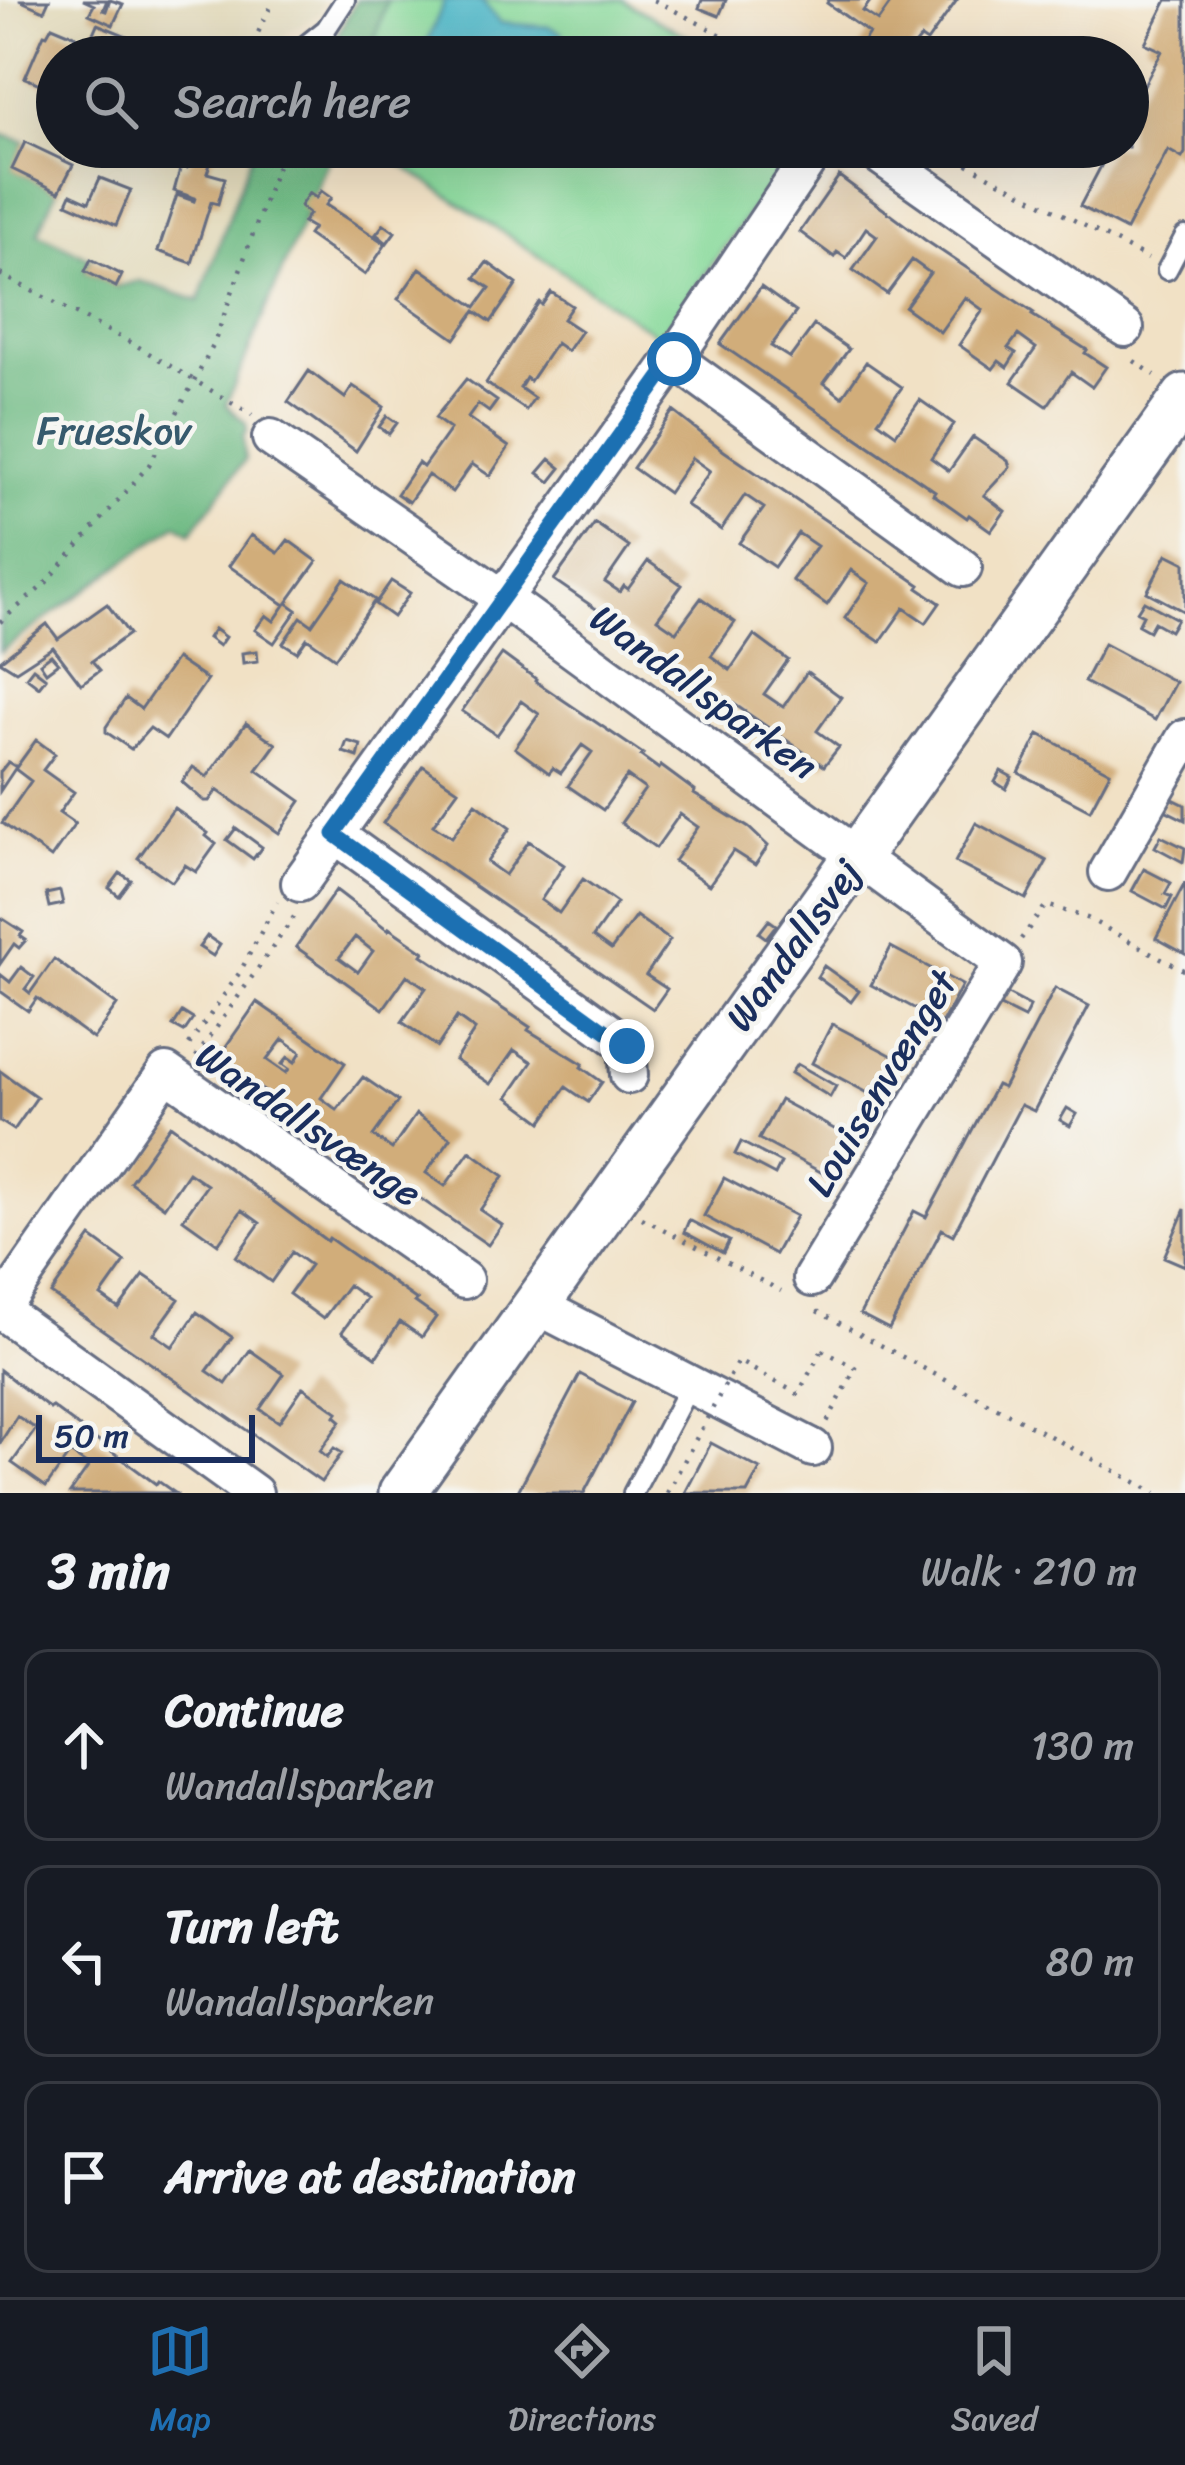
<!DOCTYPE html>
<meta charset="utf-8">
<style>
:root{--surface:#171b24;--page:#242831;--text:#f1f3f6;--muted:#9ea1a6;--line:#363941;--accent:#1f6fb2}
body{margin:0;font-family:Sriracha,sans-serif;background:var(--page);color:var(--text)}
.scale{position:absolute;left:36px;bottom:30px;width:219px;box-sizing:border-box;padding-left:12px;border:6px solid #1b2f5e;border-top:0;font-size:33px;line-height:42px;white-space:nowrap;color:#1b2f5e;-webkit-text-stroke:9px #f6f6f2;paint-order:stroke}
.stop{position:absolute;width:36px;height:36px;margin:-27px;border:9px solid #1f6fb2;border-radius:50%;background:#fff}
.stop.end{background:#1f6fb2;border-color:#fff;box-shadow:0 3px 12px #0008}
.list{margin:0;padding:0;list-style:none}
h2{display:flex;justify-content:space-between;align-items:center;height:156px;margin:0;padding:0 48px;font-size:51px}
h2 small{font-size:39px;font-weight:400;color:var(--muted)}
.list li{display:grid;grid-template-columns:78px 1fr auto;gap:36px;align-items:center;box-sizing:border-box;height:192px;margin:0 24px 24px;padding:0 24px;border:3px solid var(--line);border-radius:24px}
.list b{display:block;font-size:45px;white-space:nowrap}
.list p{margin:0;font-size:39px;white-space:nowrap;color:var(--muted)}
.list em{font-size:39px;font-style:normal;color:var(--muted)}
.icon{flex:none;width:66px;height:66px;fill:none;stroke:currentColor;stroke-width:2;stroke-linecap:round;stroke-linejoin:round}
.map{position:relative;flex:none;width:1185px;height:1493px;overflow:hidden}
.search{position:absolute;background:var(--surface);box-shadow:0 12px 48px #0002;left:36px;right:36px;top:36px;height:132px;display:flex;align-items:center;gap:30px;box-sizing:border-box;padding:0 42px;border-radius:66px;color:var(--muted);font-size:45px}
.sheet{height:804px;background:var(--surface)}
nav{display:flex;justify-content:space-around;align-items:center;box-sizing:border-box;height:168px;border-top:3px solid var(--line);background:var(--surface);font-size:33px;color:var(--muted)}
nav a{display:grid;justify-items:center;gap:6px}
nav .on{color:var(--accent)}
.map>svg:first-child{display:block}
.built{fill:#e1d8b8}
.green{fill:#87d99a;stroke:#51847c;stroke-width:3}
.forest{fill:#6db982;stroke:#447470;stroke-width:3}
.water{fill:#49b5c6;stroke:#327292;stroke-width:3}
.building{fill:#d1ad7a;fill-rule:evenodd}
.lines{fill:none;stroke-linecap:round;stroke-linejoin:round}
.service-casing{stroke:#666d82;stroke-width:24}
.minor-casing{stroke:#666d82;stroke-width:42}
.tertiary-casing{stroke:#666d82;stroke-width:51}
.path{stroke:#666d82;stroke-width:4.5;stroke-dasharray:3 9;stroke-linecap:butt}
.service{stroke:#fff;stroke-width:18}
.minor{stroke:#fff;stroke-width:36}
.tertiary{stroke:#fff;stroke-width:45}
.path-bridge{stroke:#666d82;stroke-width:4.5;stroke-dasharray:3 9;stroke-linecap:butt}
.route{stroke:#1f6fb2;stroke-width:15}
.labels{text-anchor:middle;dominant-baseline:central;stroke-width:9;stroke-linejoin:round;paint-order:stroke}
.park-label{font-size:39px;fill:#365a6d;stroke:#f6f6f2}
.street-label{font-size:39px;fill:#1b2f5e;stroke:#f6f6f2}
</style>
<div class="map">
<svg width="1185" height="1493" viewBox="0 0 1185 1493">
<rect width="100%" height="100%" fill="#f6f6f2"/>
<filter id="ink" filterUnits="userSpaceOnUse"><feTurbulence type="fractalNoise" baseFrequency=".00833" numOctaves="2"/><feDisplacementMap in="SourceGraphic" scale="24" xChannelSelector="R" yChannelSelector="G"/><feConvolveMatrix kernelMatrix="1 2 1 2 8 2 1 2 1" color-interpolation-filters="sRGB"/></filter>
<filter id="wash" filterUnits="userSpaceOnUse"><feTurbulence type="fractalNoise" baseFrequency=".004" numOctaves="4" result="noise"/><feDisplacementMap in="SourceGraphic" scale="48" xChannelSelector="R" yChannelSelector="G"/><feGaussianBlur stdDeviation="2.7" result="paint"/><feColorMatrix in="noise" values="0 0 0 0 0 0 0 0 0 0 0 0 0 0 0 0 0 1.4 0 .05"/><feComposite in="paint" operator="in"/></filter>
<g filter="url(#wash)">
<rect width="100%" height="100%" fill="#f1e1c5"/>
<path class="built" d="M 0,0 L 323,0 L 319,14 L 285,34 L 290,57 L 57,57 L 57,147 L 254,147 L 200,301 L 141,281 L 116,287 L 85,271 L 90,259 L 37,233 L 12,169 L 25,142 L 0,134 Z"/>
<path class="green" d="M 387,0 L 622,0 L 724,57 L 373,57 L 373,44 Z
M 375,147 L 797,147 L 660,337 Z"/>
<path class="forest" d="M 356,0 L 387,0 L 373,44 L 373,57 L 325,57 Z
M 0,134 L 25,142 L 13,169 L 57,191 L 38,233 L 91,259 L 85,271 L 116,287 L 140,281 L 199,301 L 254,147 L 334,147 L 226,405 L 246,423 L 247,431 L 243,436 L 245,460 L 191,533 L 177,524 L 0,652 Z"/>
<path class="water" d="M 445,0 L 481,0 L 500,23 L 549,27 L 562,33 L 562,42 L 553,57 L 421,57 Z"/>
<g id="blocks">
<path class="building" d="M 19,0 L 49,0 L 44,11 Z
M 83,0 L 107,0 L 103,10 L 106,11 L 110,0 L 123,4 L 113,25 L 89,14 L 94,5 Z
M 702,0 L 726,0 L 719,16 L 699,8 Z
M 829,0 L 871,0 L 863,11 L 878,21 L 893,0 L 957,0 L 927,42 L 921,38 L 905,57 L 853,57 L 869,33 L 827,3 Z
M 1167,0 L 1185,0 L 1185,153 L 1182,158 L 1168,150 L 1126,230 L 1080,206 L 1111,147 L 1128,147 L 1128,115 L 1162,51 L 1145,43 Z
M 97,24 L 127,36 L 122,47 L 144,57 L 83,57 Z
M 52,26 L 76,36 L 63,57 L 57,57 L 57,72 L 50,88 L 25,78 L 44,34 L 47,35 Z
M 25,142 L 73,165 L 59,192 L 12,169 Z
M 196,147 L 216,147 L 207,173 L 225,178 L 218,204 L 211,202 L 192,263 L 158,251 L 177,195 L 194,201 L 195,198 L 174,191 L 181,166 L 187,168 Z
M 839,176 L 925,240 L 1034,313 L 1032,315 L 1087,350 L 1085,353 L 1106,367 L 1092,387 L 1071,372 L 1047,406 L 1012,382 L 1036,348 L 1018,335 L 1008,348 L 1016,353 L 1007,367 L 999,361 L 993,369 L 959,345 L 983,310 L 965,297 L 940,332 L 905,307 L 930,273 L 912,260 L 887,294 L 853,270 L 877,236 L 866,228 L 846,258 L 837,252 L 834,257 L 800,232 Z
M 100,178 L 131,190 L 116,225 L 67,203 L 71,194 L 89,202 Z
M 321,191 L 331,198 L 326,205 L 386,244 L 365,275 L 308,235 L 313,228 L 303,222 L 309,214 L 300,206 L 309,193 L 316,198 Z
M 384,224 L 395,232 L 387,243 L 376,234 Z
M 91,259 L 122,275 L 116,287 L 85,271 Z
M 487,262 L 517,284 L 491,322 L 475,311 L 455,339 L 398,299 L 420,268 L 476,307 L 490,288 L 475,278 Z
M 761,287 L 796,312 L 771,346 L 790,358 L 814,325 L 849,349 L 824,383 L 842,397 L 866,362 L 902,387 L 878,421 L 896,434 L 920,400 L 954,424 L 931,458 L 949,471 L 973,437 L 1008,461 L 1010,467 L 984,495 L 1005,511 L 991,531 L 969,515 L 967,518 L 933,494 L 935,491 L 720,344 Z
M 551,292 L 572,306 L 563,319 L 581,331 L 567,351 L 556,343 L 530,381 L 526,378 L 520,388 L 534,398 L 526,410 L 486,383 L 539,302 L 542,305 Z
M 309,371 L 345,398 L 353,386 L 384,407 L 356,451 L 288,402 Z
M 466,379 L 497,401 L 489,412 L 478,404 L 468,418 L 509,447 L 490,476 L 472,464 L 452,492 L 428,475 L 409,502 L 397,494 L 418,463 L 423,467 L 450,429 L 435,418 Z
M 673,411 L 724,451 L 920,585 L 918,588 L 940,603 L 926,623 L 904,608 L 880,642 L 845,618 L 869,583 L 851,570 L 827,605 L 792,580 L 817,546 L 798,533 L 774,567 L 739,543 L 764,508 L 745,495 L 721,530 L 686,505 L 710,471 L 692,458 L 668,493 L 633,468 Z
M 387,416 L 397,423 L 389,434 L 379,427 Z
M 550,459 L 561,468 L 550,482 L 538,473 Z
M 595,523 L 629,547 L 605,582 L 620,592 L 624,586 L 628,589 L 648,561 L 682,585 L 657,619 L 676,632 L 701,598 L 735,622 L 711,656 L 730,670 L 754,635 L 788,660 L 764,694 L 783,707 L 807,672 L 841,697 L 817,731 L 839,747 L 824,766 L 554,580 Z
M 251,535 L 278,553 L 288,540 L 317,561 L 287,603 L 297,610 L 274,643 L 255,630 L 266,615 L 274,621 L 285,605 L 229,566 Z
M 1167,554 L 1185,563 L 1185,612 L 1147,592 Z
M 344,579 L 375,600 L 335,658 L 307,638 L 297,652 L 283,643 L 301,617 L 312,625 Z
M 391,581 L 410,593 L 393,617 L 375,604 Z
M 1144,601 L 1177,619 L 1170,631 L 1154,622 L 1149,631 L 1138,625 L 1143,615 L 1137,612 Z
M 107,604 L 129,634 L 92,661 L 100,670 L 81,684 L 53,647 L 16,671 L 0,661 L 47,624 L 58,639 Z
M 214,629 L 225,637 L 219,646 L 208,638 Z
M 1104,644 L 1175,682 L 1155,720 L 1084,682 Z
M 257,651 L 258,661 L 243,663 L 242,653 Z
M 502,654 L 536,679 L 535,681 L 643,754 L 641,756 L 659,769 L 661,766 L 695,791 L 694,794 L 749,828 L 768,846 L 755,865 L 733,851 L 709,885 L 674,861 L 698,827 L 680,814 L 656,848 L 621,823 L 645,789 L 627,776 L 603,810 L 568,786 L 592,752 L 582,745 L 561,773 L 553,768 L 549,773 L 515,748 L 539,714 L 521,701 L 497,735 L 462,711 Z
M 51,655 L 58,663 L 46,672 L 40,663 Z
M 176,659 L 207,680 L 166,739 L 150,728 L 131,749 L 106,732 L 106,727 L 126,698 L 141,709 Z
M 33,668 L 46,678 L 39,687 L 26,677 Z
M 246,723 L 276,744 L 257,770 L 301,801 L 279,833 L 217,790 L 209,801 L 204,801 L 182,782 L 193,767 L 207,777 Z
M 1039,734 L 1110,772 L 1090,810 L 1019,773 Z
M 36,740 L 55,754 L 43,770 L 74,792 L 59,813 L 75,824 L 51,858 L 2,823 L 31,781 L 15,769 Z
M 347,741 L 361,745 L 358,757 L 343,752 Z
M 8,762 L 16,767 L 0,791 L 0,772 Z
M 423,766 L 458,790 L 433,825 L 452,837 L 476,803 L 510,828 L 487,862 L 505,875 L 529,841 L 564,865 L 541,900 L 559,913 L 583,879 L 617,903 L 593,937 L 611,950 L 636,916 L 670,940 L 646,975 L 667,989 L 653,1009 L 383,823 Z
M 1001,771 L 1012,777 L 1006,789 L 995,782 Z
M 1167,796 L 1185,805 L 1185,820 L 1161,808 Z
M 174,808 L 208,833 L 206,836 L 216,844 L 196,872 L 185,865 L 172,882 L 138,858 Z
M 976,823 L 1047,861 L 1026,899 L 955,862 Z
M 236,828 L 262,847 L 253,859 L 227,840 Z
M 1161,836 L 1185,848 L 1183,862 L 1155,847 Z
M 1144,869 L 1171,883 L 1165,894 L 1172,897 L 1166,909 L 1132,891 Z
M 120,873 L 131,880 L 119,896 L 109,888 Z
M 1185,883 L 1185,954 L 1156,938 Z
M 336,890 L 388,930 L 389,928 L 424,952 L 422,955 L 530,1027 L 528,1030 L 583,1064 L 581,1067 L 602,1082 L 588,1102 L 566,1087 L 542,1122 L 508,1097 L 532,1062 L 514,1050 L 490,1084 L 455,1060 L 475,1030 L 457,1017 L 437,1047 L 402,1022 L 426,988 L 407,975 L 383,1009 L 296,947 ZM 355,937 L 373,951 L 358,972 L 339,958 Z
M 60,891 L 63,904 L 49,907 L 46,894 Z
M 0,917 L 23,932 L 20,936 L 26,940 L 19,948 L 14,944 L 0,964 Z
M 769,920 L 776,925 L 766,938 L 759,933 Z
M 207,936 L 220,945 L 213,956 L 199,947 Z
M 891,947 L 962,985 L 942,1023 L 871,985 Z
M 54,959 L 117,1005 L 93,1039 L 37,998 L 28,1011 L 0,991 L 0,974 L 10,982 L 21,967 L 34,977 L 25,989 L 30,993 Z
M 824,966 L 859,991 L 851,1002 L 817,977 Z
M 1055,988 L 1089,1006 L 1034,1111 L 1021,1105 L 953,1235 L 942,1229 L 889,1329 L 860,1314 L 914,1211 L 926,1217 L 996,1085 L 1003,1088 Z
M 1002,991 L 1030,1006 L 1024,1018 L 996,1004 Z
M 257,1002 L 345,1063 L 321,1098 L 337,1110 L 363,1077 L 398,1101 L 373,1136 L 392,1149 L 416,1114 L 451,1138 L 426,1173 L 445,1186 L 470,1151 L 504,1176 L 480,1210 L 502,1225 L 488,1245 L 217,1059 ZM 283,1039 L 301,1052 L 295,1062 L 288,1057 L 282,1064 L 289,1069 L 286,1073 L 267,1060 Z
M 182,1012 L 193,1019 L 184,1032 L 173,1026 Z
M 832,1024 L 904,1062 L 883,1101 L 812,1063 Z
M 797,1064 L 836,1086 L 830,1097 L 791,1073 Z
M 0,1071 L 37,1097 L 14,1130 L 0,1121 Z
M 780,1100 L 851,1138 L 830,1177 L 759,1139 Z
M 1067,1108 L 1077,1114 L 1070,1126 L 1060,1120 Z
M 170,1125 L 327,1241 L 329,1238 L 417,1300 L 415,1302 L 436,1317 L 422,1337 L 400,1322 L 376,1357 L 342,1332 L 366,1298 L 348,1285 L 323,1319 L 289,1294 L 310,1265 L 292,1252 L 271,1282 L 236,1257 L 260,1223 L 242,1210 L 218,1244 L 183,1219 L 207,1185 L 188,1172 L 164,1207 L 130,1182 Z
M 741,1142 L 781,1163 L 775,1175 L 735,1154 Z
M 724,1178 L 796,1216 L 775,1254 L 704,1216 Z
M 1185,1209 L 1185,1266 L 1164,1257 Z
M 689,1220 L 729,1241 L 723,1253 L 684,1232 Z
M 91,1237 L 125,1262 L 101,1296 L 119,1309 L 144,1275 L 179,1299 L 154,1334 L 173,1347 L 197,1312 L 232,1337 L 207,1371 L 226,1384 L 250,1350 L 284,1374 L 260,1409 L 279,1422 L 303,1387 L 338,1412 L 335,1416 L 341,1421 L 320,1451 L 327,1457 L 334,1448 L 342,1453 L 321,1482 L 51,1294 Z
M 0,1370 L 50,1409 L 52,1407 L 156,1484 L 158,1481 L 175,1493 L 70,1493 L 89,1466 L 70,1453 L 46,1487 L 12,1463 L 36,1429 L 17,1416 L 0,1443 Z
M 580,1374 L 632,1402 L 584,1493 L 517,1493 Z
M 711,1443 L 760,1469 L 747,1493 L 685,1493 Z"/>
</g>
</g>
<g filter="url(#ink)">
<use href="#blocks" fill-opacity="0" stroke="#666d82" stroke-width="3"/>
<g class="lines">
<defs>
<path id="service" d="M 307,44 L 326,29 L 345,0
M 1167,270 L 1185,236
M 633,1493 L 690,1385"/>
<path id="minor" d="M 868,147 L 1125,328
M 674,359 L 963,568
M 271,438 L 501,597 L 1003,963 L 812,1278
M 334,834 L 627,1045 L 629,1075
M 1108,872 L 1185,738
M 300,883 L 674,359 L 817,147
M 536,1305 L 813,1448
M 0,1310 L 166,1072 L 464,1280
M 0,1310 L 254,1493"/>
<path id="tertiary" d="M 402,1493 L 1185,397"/>
</defs>
<use href="#service" class="service-casing"/>
<use href="#minor" class="minor-casing"/>
<use href="#tertiary" class="tertiary-casing"/>
<path class="path" d="M 654,0 L 764,57
M 253,43 L 274,0
M 935,147 L 1148,259
M 0,274 L 137,346 L 252,415
M 1134,361 L 1155,375
M 0,622 L 45,584 L 149,465 L 213,346 L 284,147
M 1021,939 L 1046,905 L 1087,918 L 1185,971
M 189,1045 L 240,972 L 277,902
M 196,1057 L 296,914
M 642,1218 L 781,1291
M 817,1311 L 1156,1493
M 822,1350 L 856,1368 L 827,1422"/>
<use href="#service" class="service"/>
<use href="#minor" class="minor"/>
<use href="#tertiary" class="tertiary"/>
<path class="path-bridge" d="M 667,1493 L 738,1361 L 798,1394 L 822,1350"/>
</g>
</g>
<g class="lines" filter="url(#ink)">
<path class="route" d="M 627,1046 L 334,834 L 674,359"/>
</g>
<g class="labels">
<g class="park-label">
<text x="114" y="430">Frueskov</text>
</g>
<g class="street-label">
<text transform="translate(704 692) rotate(36)">Wandallsparken</text>
<text transform="translate(793 945) rotate(-54)">Wandallsvej</text>
<text transform="translate(881 1083) rotate(-59)">Louisenvænget</text>
<text transform="translate(309 1124) rotate(34)">Wandallsvænge</text>
</g>
</g>
</svg>
<div class="scale">50 m</div>
<div class="stop" style="left:674px;top:359px"></div>
<div class="stop end" style="left:627px;top:1046px"></div>
<div class="search"><svg class="icon" aria-label="search" viewBox="0 0 24 24"><circle cx="10" cy="10" r="6"/><path d="M15 15l6 6"/></svg>Search here</div>
</div>
<section class="sheet">
<h2>3 min<small>Walk · 210 m</small></h2>
<ul class="list">
<li><svg class="icon" aria-label="ahead" viewBox="0 0 24 24"><path d="M12 20V5M6 11l6-6 6 6"/></svg><div><b>Continue</b><p>Wandallsparken</p></div><em>130 m</em></li>
<li><svg class="icon" aria-label="left" viewBox="0 0 24 24"><path d="M17 20v-9H6M10 6l-5 5 5 5"/></svg><div><b>Turn left</b><p>Wandallsparken</p></div><em>80 m</em></li>
<li><svg class="icon" aria-label="arrive" viewBox="0 0 24 24"><path d="M6 21V4h12l-3 4 3 4H6"/></svg><div><b>Arrive at destination</b></div></li>
</ul>
</section>
<nav>
<a class="on"><svg class="icon" aria-label="map" viewBox="0 0 24 24"><path d="M3 6l6-2 6 2 6-2v14l-6 2-6-2-6 2zM9 4v14M15 6v14"/></svg>Map</a>
<a><svg class="icon" aria-label="directions" viewBox="0 0 24 24"><path d="M12 3l9 9-9 9-9-9zM9 14v-3h6M13 9l2 2-2 2"/></svg>Directions</a>
<a><svg class="icon" aria-label="saved" viewBox="0 0 24 24"><path d="M7 4h10v16l-5-4-5 4z"/></svg>Saved</a>
</nav>
